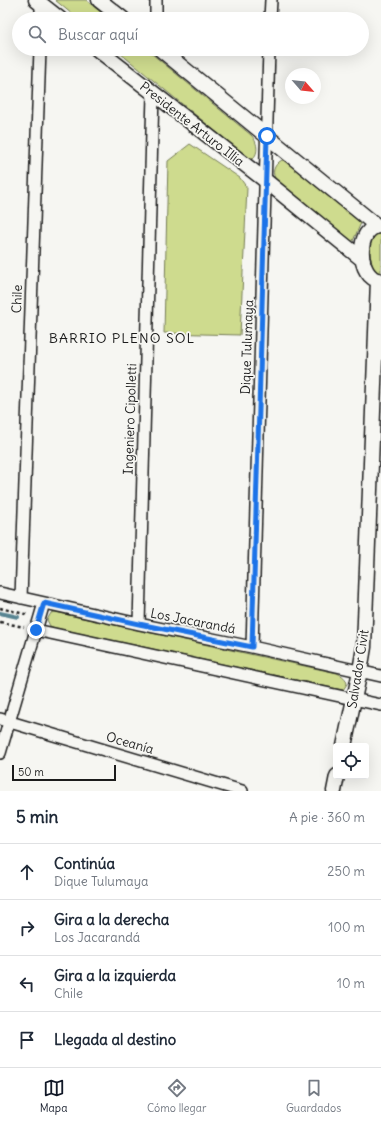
<!DOCTYPE html>
<html lang="es">
<meta charset="utf-8">
<style>
:root{--surface:#fff;--page:#f6f6f7;--text:#1f2937;--muted:#747a83;--line:#e0e1e3;--accent:#111827}
body{margin:0;font-family:Delius,sans-serif;background:var(--page);color:var(--text)}
.controls{position:absolute;right:12px;bottom:12px;display:grid;overflow:hidden;border-radius:4px;box-shadow:0 4px 16px #0002}
.controls button{width:36px;height:36px;display:grid;place-items:center;padding:0;border:0;border-bottom:1px solid var(--line);background:var(--surface);color:var(--text);font:20px sans-serif}
.compass{position:absolute;left:285px;top:68px;width:36px;height:36px;border-radius:50%;background:var(--surface);box-shadow:0 4px 16px #0002;rotate:118deg}
.scale{position:absolute;left:12px;bottom:10px;width:104px;box-sizing:border-box;padding-left:4px;border:2px solid #1c1c1c;border-top:0;font-size:11px;line-height:14px;white-space:nowrap;color:#1c1c1c;-webkit-text-stroke:3px #f6f6f2;paint-order:stroke}
.stop{position:absolute;width:12px;height:12px;margin:-9px;border:3px solid #1a73e8;border-radius:50%;background:#fff}
.stop.end{background:#1a73e8;border-color:#fff;box-shadow:0 1px 4px #0008}
.list{margin:0;padding:0;list-style:none}
h2{display:flex;justify-content:space-between;align-items:center;height:52px;margin:0;padding:0 16px;font-size:17px}
h2 small{font-size:13px;font-weight:400;color:var(--muted)}
.list li{display:grid;grid-template-columns:26px 1fr auto;gap:12px;align-items:center;box-sizing:border-box;height:56px;padding:0 16px;border-top:1px solid var(--line)}
.list b{display:block;font-size:15px;white-space:nowrap}
.list p{margin:0;font-size:13px;white-space:nowrap;color:var(--muted)}
.list em{font-size:13px;font-style:normal;color:var(--muted)}
.icon{flex:none;width:22px;height:22px;fill:none;stroke:currentColor;stroke-width:2;stroke-linecap:round;stroke-linejoin:round}
.map{position:relative;flex:none;width:381px;height:791px;overflow:hidden}
.search{position:absolute;background:var(--surface);box-shadow:0 4px 16px #0002;left:12px;right:12px;top:12px;height:44px;display:flex;align-items:center;gap:10px;box-sizing:border-box;padding:0 14px;border-radius:22px;color:var(--muted);font-size:15px}
.sheet{height:276px;background:var(--surface)}
nav{display:flex;justify-content:space-around;align-items:center;box-sizing:border-box;height:56px;border-top:1px solid var(--line);background:var(--surface);font-size:11px;color:var(--muted)}
nav a{display:grid;justify-items:center;gap:2px}
nav .on{color:var(--accent)}
.map>svg:first-child{display:block}
.green{fill:#cedb8e;stroke:#757c55}
.lines{fill:none;stroke-linecap:round;stroke-linejoin:round}
.stream{stroke:#588592;stroke-width:4}
.minor-casing{stroke:#1c1c1c;stroke-width:14}
.tertiary-casing{stroke:#1c1c1c;stroke-width:17}
.path{stroke:#1c1c1c;stroke-width:2.5;stroke-dasharray:3 3;stroke-linecap:butt}
.minor{stroke:#f6f6f2;stroke-width:11}
.tertiary{stroke:#f6f6f2;stroke-width:14}
.route{stroke:#1a73e8;stroke-width:5}
.labels{text-anchor:middle;dominant-baseline:central;stroke-width:3.5;stroke-linejoin:round;paint-order:stroke}
.street-label{font-size:13px;fill:#1c1c1c;stroke:#f6f6f2}
.neighbourhood-label{font-size:14px;letter-spacing:1px;fill:#1c1c1c;stroke:#f6f6f2}
</style>
<div class="map">
<svg width="381" height="791" viewBox="0 0 381 791">
<rect width="100%" height="100%" fill="#f6f6f2"/>
<filter id="ink" filterUnits="userSpaceOnUse"><feTurbulence type="fractalNoise" baseFrequency=".025" numOctaves="2"/><feDisplacementMap in="SourceGraphic" scale="8" xChannelSelector="R" yChannelSelector="G"/><feConvolveMatrix kernelMatrix="1 2 1 2 8 2 1 2 1" color-interpolation-filters="sRGB"/></filter>
<g filter="url(#ink)">
<path class="green" d="M 55,0 L 86,0 L 109,19 L 78,19 Z
M 115,49 L 146,49 L 251,135 C 257,141 260,153 252,159 L 248,158 Z
M 190,144 L 240,178 L 247,188 L 240,335 L 164,333 L 168,161 Z
M 282,160 L 285,161 L 361,223 L 352,243 L 277,181 C 271,174 273,165 282,160 Z
M 381,233 L 381,273 L 377,273 C 368,264 366,234 381,233 Z
M 55,612 L 337,673 C 343,676 346,678 347,684 L 343,690 L 338,689 L 55,628 L 50,626 L 47,620 L 51,613 Z"/>
<g class="lines">
<path class="stream" d="M 0,613 L 18,617"/>
<defs>
<path id="minor" d="M 41,19 L 41,4
M 156,19 L 156,0
M 270,19 L 271,0
M 0,593 L 139,624 L 252,647 L 381,676
M 21,598 L 40,49
M 139,624 L 153,94
M 36,630 L 381,705
M 252,647 L 269,49
M 0,719 L 242,791
M 0,753 L 44,603"/>
<path id="tertiary" d="M 36,0 L 60,19
M 99,0 L 123,19
M 97,49 L 266,181 L 363,260
M 160,49 L 377,226
M 381,226 C 355,225 356,279 381,281
M 344,746 L 360,671 L 364,647 L 378,280
M 334,791 L 337,776"/>
</defs>
<use href="#minor" class="minor-casing"/>
<use href="#tertiary" class="tertiary-casing"/>
<path class="path" d="M 0,608 L 29,615
M 0,622 L 24,627"/>
<use href="#minor" class="minor"/>
<use href="#tertiary" class="tertiary"/>
</g>
</g>
<g class="lines" filter="url(#ink)">
<path class="route" d="M 36,630 L 44,603 L 139,624 L 252,647 L 267,136"/>
</g>
<g class="labels">
<g class="street-label">
<text transform="translate(192 124) rotate(38)">Presidente Arturo Illia</text>
<text transform="translate(17 299) rotate(-88)">Chile</text>
<text transform="translate(247 347) rotate(-88)">Dique Tulumaya</text>
<text transform="translate(130 419) rotate(-88)">Ingeniero Cipolletti</text>
<text transform="translate(193 621) rotate(11)">Los Jacarandá</text>
<text transform="translate(358 669) rotate(-81)">Salvador Civit</text>
<text transform="translate(130 743) rotate(16)">Oceanía</text>
</g>
<g class="neighbourhood-label">
<text x="122" y="338">BARRIO PLENO SOL</text>
</g>
</g>
</svg>
<div class="controls">
<button><svg class="icon" aria-label="locate" viewBox="0 0 24 24"><circle cx="12" cy="12" r="6"/><path d="M12 2v4M12 18v4M2 12h4M18 12h4"/></svg></button>
</div>
<svg class="compass" viewBox="-18 -18 36 36"><path d="M0-13l5 13h-10z" fill="#e53935"/><path d="M0 13l5-13h-10z" fill="#747a83"/></svg>
<div class="scale">50 m</div>
<div class="stop" style="left:267px;top:136px"></div>
<div class="stop end" style="left:36px;top:630px"></div>
<div class="search"><svg class="icon" aria-label="search" viewBox="0 0 24 24"><circle cx="10" cy="10" r="6"/><path d="M15 15l6 6"/></svg>Buscar aquí</div>
</div>
<section class="sheet">
<h2>5 min<small>A pie · 360 m</small></h2>
<ul class="list">
<li><svg class="icon" aria-label="ahead" viewBox="0 0 24 24"><path d="M12 20V5M6 11l6-6 6 6"/></svg><div><b>Continúa</b><p>Dique Tulumaya</p></div><em>250 m</em></li>
<li><svg class="icon" aria-label="right" viewBox="0 0 24 24"><path d="M7 20v-9h11M14 6l5 5-5 5"/></svg><div><b>Gira a la derecha</b><p>Los Jacarandá</p></div><em>100 m</em></li>
<li><svg class="icon" aria-label="left" viewBox="0 0 24 24"><path d="M17 20v-9H6M10 6l-5 5 5 5"/></svg><div><b>Gira a la izquierda</b><p>Chile</p></div><em>10 m</em></li>
<li><svg class="icon" aria-label="arrive" viewBox="0 0 24 24"><path d="M6 21V4h12l-3 4 3 4H6"/></svg><div><b>Llegada al destino</b></div></li>
</ul>
</section>
<nav>
<a class="on"><svg class="icon" aria-label="map" viewBox="0 0 24 24"><path d="M3 6l6-2 6 2 6-2v14l-6 2-6-2-6 2zM9 4v14M15 6v14"/></svg>Mapa</a>
<a><svg class="icon" aria-label="directions" viewBox="0 0 24 24"><path d="M12 3l9 9-9 9-9-9zM9 14v-3h6M13 9l2 2-2 2"/></svg>Cómo llegar</a>
<a><svg class="icon" aria-label="saved" viewBox="0 0 24 24"><path d="M7 4h10v16l-5-4-5 4z"/></svg>Guardados</a>
</nav>
